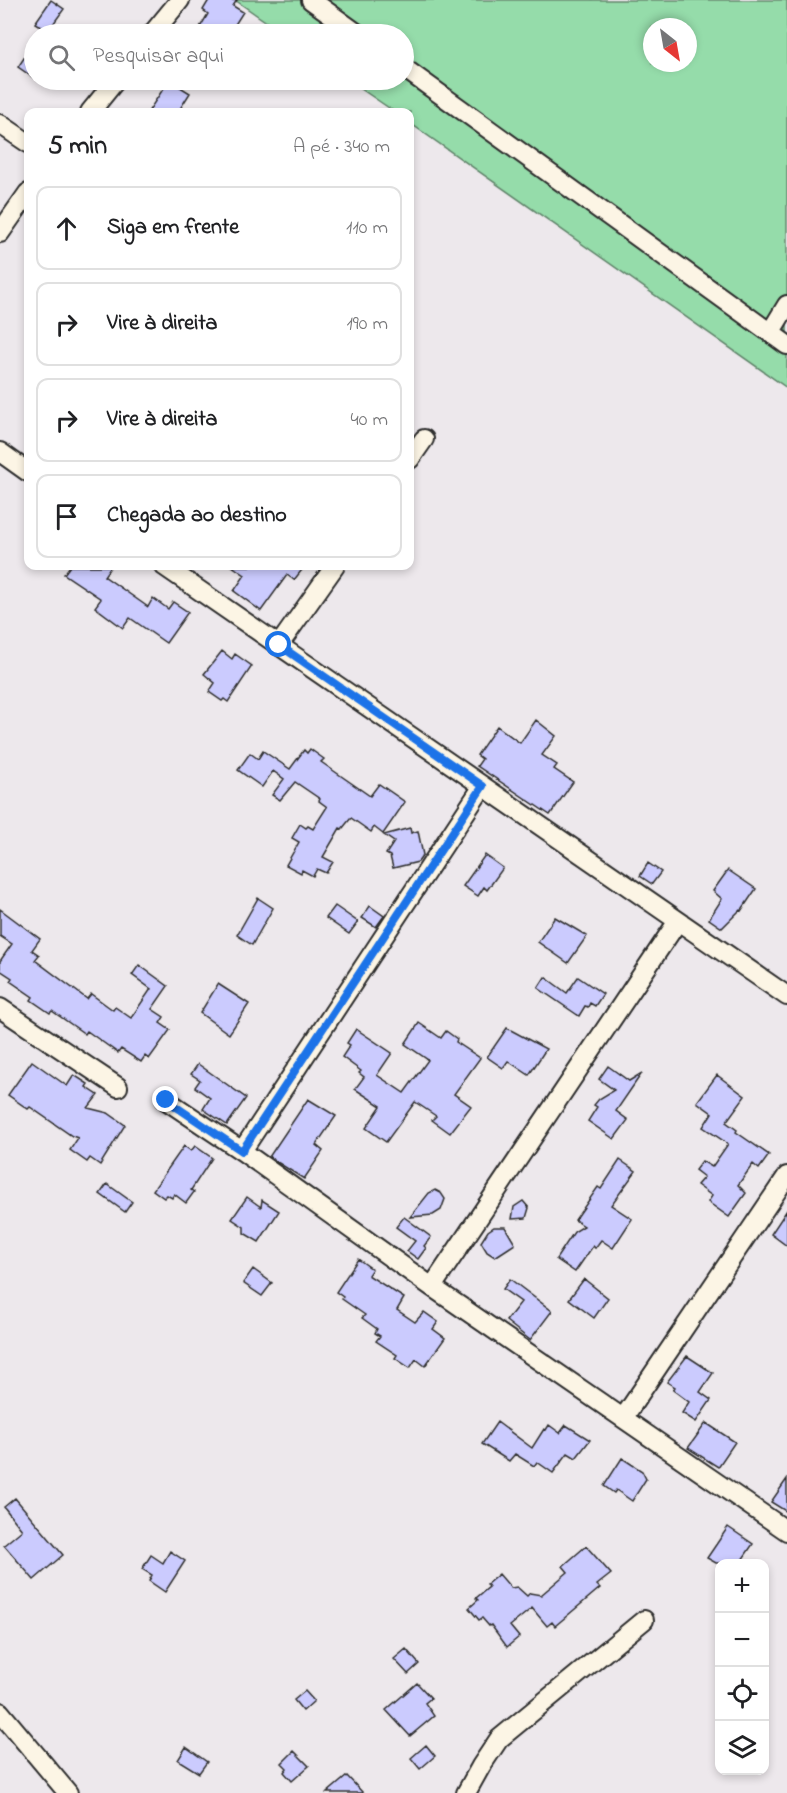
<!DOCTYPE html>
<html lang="pt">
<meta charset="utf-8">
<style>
:root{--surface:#fff;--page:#f6f6f6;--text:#202124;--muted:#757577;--line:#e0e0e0}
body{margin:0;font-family:"Indie Flower",sans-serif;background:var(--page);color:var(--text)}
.controls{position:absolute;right:18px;bottom:18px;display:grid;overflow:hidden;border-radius:12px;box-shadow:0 3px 9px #0003}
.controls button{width:54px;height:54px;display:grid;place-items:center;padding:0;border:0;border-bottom:2px solid var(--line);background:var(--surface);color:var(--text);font:30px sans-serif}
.compass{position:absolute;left:643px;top:18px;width:54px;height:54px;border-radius:50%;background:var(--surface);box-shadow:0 3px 9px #0003;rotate:149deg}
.stop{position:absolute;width:18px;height:18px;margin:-14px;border:4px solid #1a73e8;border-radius:50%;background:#fff}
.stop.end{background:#1a73e8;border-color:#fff;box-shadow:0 2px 6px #0008}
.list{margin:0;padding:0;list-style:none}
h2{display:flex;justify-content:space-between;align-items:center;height:78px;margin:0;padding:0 24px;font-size:26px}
h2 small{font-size:20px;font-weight:400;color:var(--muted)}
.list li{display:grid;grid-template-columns:39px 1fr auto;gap:18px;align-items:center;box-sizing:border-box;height:84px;margin:0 12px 12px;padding:0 12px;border:2px solid var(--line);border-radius:12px}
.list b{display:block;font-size:22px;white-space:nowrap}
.list em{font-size:20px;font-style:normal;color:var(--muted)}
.icon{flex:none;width:33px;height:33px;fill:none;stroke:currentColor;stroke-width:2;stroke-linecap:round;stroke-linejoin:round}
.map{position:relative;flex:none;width:787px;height:1793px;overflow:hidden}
.search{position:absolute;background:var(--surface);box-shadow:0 3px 9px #0003;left:24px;top:24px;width:390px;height:66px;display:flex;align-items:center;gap:15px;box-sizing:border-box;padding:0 21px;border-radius:33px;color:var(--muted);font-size:22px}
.panel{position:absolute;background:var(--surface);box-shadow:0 3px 9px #0003;left:24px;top:108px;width:390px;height:462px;border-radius:12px}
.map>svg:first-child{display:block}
.green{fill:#95dcaa;stroke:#60846a;stroke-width:1.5;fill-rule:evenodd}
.building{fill:#cbcbfe;stroke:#2b2b2b;stroke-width:1.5}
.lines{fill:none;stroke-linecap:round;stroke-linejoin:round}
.minor-casing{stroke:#2b2b2b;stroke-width:22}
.minor{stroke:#fcf5e5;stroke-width:18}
.route{stroke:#1a73e8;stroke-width:8}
</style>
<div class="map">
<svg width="787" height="1793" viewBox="0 0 787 1793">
<rect width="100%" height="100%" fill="#ede8ec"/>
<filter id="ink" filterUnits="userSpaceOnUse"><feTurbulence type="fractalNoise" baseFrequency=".0167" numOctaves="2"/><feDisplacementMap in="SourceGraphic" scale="12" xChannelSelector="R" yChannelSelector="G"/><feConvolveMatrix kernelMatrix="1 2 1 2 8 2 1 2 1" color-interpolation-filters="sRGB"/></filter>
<g filter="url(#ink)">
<path class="green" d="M 235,0 L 787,0 L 787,388 L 410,123 L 410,112 L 395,112 L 348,80 L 404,80 L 404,34 L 284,34 ZM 652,27 L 688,27 L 688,63 L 652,63 Z"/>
<path class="building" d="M 51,0 L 64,9 L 48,31 L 35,23 Z
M 209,0 L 237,0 L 233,6 L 243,12 L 229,34 L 196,34 L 208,14 L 203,10 Z
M 34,43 L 34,78 L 18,67 Z
M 169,80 L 190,93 L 178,112 L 148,112 Z
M 70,566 L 111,566 L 104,576 L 148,607 L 153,598 L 168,609 L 173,602 L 188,612 L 166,643 L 130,618 L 123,628 L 95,607 L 101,599 L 64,574 Z
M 232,566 L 305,566 L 294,580 L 287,575 L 261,611 L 234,591 L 245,575 Z
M 222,651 L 232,659 L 235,654 L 252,666 L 228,702 L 224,699 L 222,701 L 209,692 L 215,683 L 204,674 Z
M 536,720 L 556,736 L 542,755 L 557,765 L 554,769 L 573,782 L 550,815 L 477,766 L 482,759 L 477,755 L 497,726 L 520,743 Z
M 310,749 L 324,759 L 321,762 L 370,796 L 379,784 L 405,802 L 383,834 L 374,827 L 371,832 L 351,818 L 342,829 L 340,828 L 323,857 L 333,862 L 326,873 L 317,869 L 313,876 L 302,870 L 301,873 L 286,865 L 299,842 L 292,838 L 300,824 L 306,828 L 308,826 L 313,829 L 327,807 L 319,801 L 320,799 L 295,782 L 280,800 L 272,795 L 284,779 L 273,771 L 262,787 L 238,770 L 250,753 L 258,759 L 263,751 L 290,769 L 304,750 L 307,753 Z
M 410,828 L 411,833 L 418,831 L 423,855 L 418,862 L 393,868 L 390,856 L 386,854 L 394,842 L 384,835 Z
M 485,855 L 503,868 L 487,890 L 484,887 L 478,896 L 463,886 Z
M 648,863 L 661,872 L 652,884 L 640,876 Z
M 728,870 L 756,889 L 741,911 L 740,910 L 722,928 L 709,919 L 722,899 L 713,891 Z
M 258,898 L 273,908 L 252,945 L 237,935 Z
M 335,906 L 358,922 L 349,934 L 326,918 Z
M 370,906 L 384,916 L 376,927 L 362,918 Z
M 0,909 L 40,939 L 32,950 L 39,955 L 35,960 L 87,999 L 91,994 L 113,1010 L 115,1007 L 131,1018 L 151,989 L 132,975 L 139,965 L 168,986 L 152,1009 L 164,1017 L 160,1023 L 170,1030 L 149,1059 L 145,1056 L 141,1062 L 121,1049 L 118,1053 L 87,1031 L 85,1034 L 52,1011 L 50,1013 L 31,1000 L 33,997 L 10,981 L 12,978 L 0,970 L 0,961 L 12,944 L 0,936 Z
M 555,917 L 587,936 L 568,963 L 538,942 Z
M 545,977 L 567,993 L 578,977 L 603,994 L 595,1006 L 590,1003 L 588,1007 L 585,1006 L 579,1016 L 538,988 Z
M 218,984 L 249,1004 L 229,1034 L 200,1013 Z
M 419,1023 L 441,1038 L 446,1031 L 457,1039 L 456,1042 L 480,1058 L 454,1094 L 471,1106 L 450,1133 L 432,1120 L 436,1116 L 415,1102 L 386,1142 L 366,1128 L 381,1106 L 355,1089 L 364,1077 L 359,1073 L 361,1071 L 342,1057 L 350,1045 L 347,1043 L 356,1029 L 392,1053 L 377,1075 L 404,1093 L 428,1060 L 405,1044 Z
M 507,1028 L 546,1049 L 529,1075 L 508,1061 L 503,1068 L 487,1057 Z
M 32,1061 L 67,1086 L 74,1075 L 88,1084 L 86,1087 L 98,1095 L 88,1108 L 108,1113 L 125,1125 L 100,1165 L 90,1158 L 87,1162 L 70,1150 L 78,1138 L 72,1136 L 30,1107 L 28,1109 L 8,1095 Z
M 198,1064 L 246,1098 L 227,1125 L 203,1109 L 210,1098 L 195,1087 L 200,1080 L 191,1074 Z
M 608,1066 L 629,1081 L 642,1073 L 616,1111 L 628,1120 L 614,1139 L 588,1121 L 597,1107 L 594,1105 L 599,1099 L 614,1090 L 599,1079 Z
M 717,1075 L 745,1096 L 726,1122 L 737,1130 L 736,1132 L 769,1155 L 759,1169 L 753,1164 L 738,1185 L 746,1193 L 729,1217 L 708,1202 L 712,1196 L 697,1185 L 704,1177 L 695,1170 L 702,1161 L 712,1167 L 728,1144 L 703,1127 L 712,1113 L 697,1102 Z
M 308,1099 L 336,1116 L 316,1145 L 323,1151 L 304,1179 L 269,1157 Z
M 184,1146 L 191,1151 L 195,1146 L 212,1158 L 191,1190 L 194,1192 L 186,1203 L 174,1194 L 172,1198 L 167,1195 L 164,1198 L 153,1190 Z
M 620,1160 L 636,1171 L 611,1205 L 632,1219 L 613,1248 L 601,1240 L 595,1248 L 593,1246 L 575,1272 L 556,1259 L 574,1232 L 584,1226 L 575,1220 L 598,1187 L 601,1189 Z
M 107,1184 L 132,1202 L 125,1212 L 100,1194 Z
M 435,1190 L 441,1193 L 445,1199 L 441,1210 L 433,1215 L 410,1217 L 429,1193 Z
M 247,1197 L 261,1207 L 262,1200 L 279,1211 L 259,1242 L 244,1233 L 244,1227 L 232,1219 Z
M 523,1201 L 529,1208 L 526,1218 L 512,1219 L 514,1207 Z
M 787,1210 L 787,1246 L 771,1234 Z
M 404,1217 L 431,1237 L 424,1246 L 426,1248 L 418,1259 L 407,1251 L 415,1241 L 396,1227 Z
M 494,1227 L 505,1227 L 515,1244 L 495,1257 L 487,1252 L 481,1242 L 488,1231 Z
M 358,1259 L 372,1269 L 368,1275 L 404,1298 L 397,1310 L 415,1322 L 424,1312 L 438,1322 L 433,1329 L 445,1338 L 425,1366 L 416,1359 L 410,1368 L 395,1358 L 397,1355 L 376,1341 L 380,1336 L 375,1333 L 377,1329 L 362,1318 L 365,1315 L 342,1299 L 343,1297 L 336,1292 Z
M 253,1269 L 272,1283 L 262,1296 L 243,1283 Z
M 510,1279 L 552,1311 L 530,1340 L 506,1321 L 521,1302 L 503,1289 Z
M 584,1279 L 608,1298 L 594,1318 L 569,1299 Z
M 687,1356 L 713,1373 L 700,1392 L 711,1400 L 696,1422 L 682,1413 L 689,1402 L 673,1390 L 675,1387 L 667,1382 Z
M 497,1422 L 532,1448 L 544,1429 L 546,1430 L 549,1425 L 560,1433 L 566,1425 L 590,1440 L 576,1458 L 568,1453 L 553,1473 L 537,1462 L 534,1466 L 515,1454 L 509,1461 L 482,1444 Z
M 706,1423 L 735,1442 L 718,1467 L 688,1448 Z
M 622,1458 L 642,1471 L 646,1479 L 632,1501 L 616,1490 L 614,1493 L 604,1486 Z
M 787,1479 L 787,1512 L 771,1502 Z
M 15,1498 L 63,1555 L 34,1580 L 4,1545 L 22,1530 L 4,1507 Z
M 728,1527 L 753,1544 L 740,1563 L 716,1563 L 707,1558 Z
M 586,1546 L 611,1574 L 597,1585 L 600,1588 L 555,1626 L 552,1622 L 547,1626 L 532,1608 L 510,1626 L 519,1637 L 507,1647 L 491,1625 L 489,1626 L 482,1618 L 479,1620 L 469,1608 L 478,1600 L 476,1598 L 489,1587 L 487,1584 L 499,1574 L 511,1588 L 517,1587 L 527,1596 L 530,1593 L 541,1595 L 568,1572 L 563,1566 Z
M 170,1551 L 185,1561 L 165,1592 L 149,1581 L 152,1575 L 142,1569 L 151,1555 L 163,1563 Z
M 406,1649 L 419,1664 L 408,1674 L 394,1659 Z
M 417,1683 L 431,1698 L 425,1703 L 434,1716 L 410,1736 L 386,1710 Z
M 305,1691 L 314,1701 L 303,1711 L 294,1700 Z
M 426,1745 L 435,1756 L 420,1769 L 411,1758 Z
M 186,1747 L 207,1762 L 199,1773 L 178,1760 Z
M 294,1751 L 309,1766 L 292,1781 L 284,1772 L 287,1768 L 282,1763 Z
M 347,1776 L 363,1793 L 327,1793 Z"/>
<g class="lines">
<defs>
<path id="minor" d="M 311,0 L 358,34
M 152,34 L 180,0
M 404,68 L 787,345
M 90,112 L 116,80
M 0,124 L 28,143
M 0,233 L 28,193
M 770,333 L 787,305
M 0,452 L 28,472
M 410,459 L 424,439
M 164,566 L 787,996
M 279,645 L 335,566
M 483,786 L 242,1151 L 432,1287 L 787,1531
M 0,1008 L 118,1087
M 166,1100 L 242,1151
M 432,1287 L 678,921
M 624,1417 L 787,1176
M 0,1712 L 68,1793
M 466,1793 L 481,1766 L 499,1739 L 644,1620"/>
</defs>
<use href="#minor" class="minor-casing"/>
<use href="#minor" class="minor"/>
</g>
</g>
<g class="lines" filter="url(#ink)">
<path class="route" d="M 166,1100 L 242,1151 L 483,786 L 279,645"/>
</g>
</svg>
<div class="controls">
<button>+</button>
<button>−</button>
<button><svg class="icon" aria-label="locate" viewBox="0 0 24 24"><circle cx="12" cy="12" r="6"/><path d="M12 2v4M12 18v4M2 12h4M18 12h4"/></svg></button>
<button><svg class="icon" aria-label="layers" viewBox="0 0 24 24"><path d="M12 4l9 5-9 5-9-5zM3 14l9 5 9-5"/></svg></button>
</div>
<svg class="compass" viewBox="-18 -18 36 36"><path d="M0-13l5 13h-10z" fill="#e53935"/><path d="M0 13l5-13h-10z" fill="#757577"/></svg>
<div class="stop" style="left:279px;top:645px"></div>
<div class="stop end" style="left:166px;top:1100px"></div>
<div class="search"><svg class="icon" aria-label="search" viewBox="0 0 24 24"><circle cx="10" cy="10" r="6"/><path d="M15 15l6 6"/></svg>Pesquisar aqui</div>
<section class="panel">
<h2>5 min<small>A pé · 340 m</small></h2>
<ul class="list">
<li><svg class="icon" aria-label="ahead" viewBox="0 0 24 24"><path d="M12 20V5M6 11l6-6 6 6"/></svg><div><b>Siga em frente</b></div><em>110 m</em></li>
<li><svg class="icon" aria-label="right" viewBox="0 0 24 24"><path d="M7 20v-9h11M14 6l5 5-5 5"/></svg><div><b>Vire à direita</b></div><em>190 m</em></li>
<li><svg class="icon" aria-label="right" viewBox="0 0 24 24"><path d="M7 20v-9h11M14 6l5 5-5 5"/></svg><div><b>Vire à direita</b></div><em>40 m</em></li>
<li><svg class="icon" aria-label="arrive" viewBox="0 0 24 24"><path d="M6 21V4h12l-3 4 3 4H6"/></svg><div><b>Chegada ao destino</b></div></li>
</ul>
</section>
</div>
